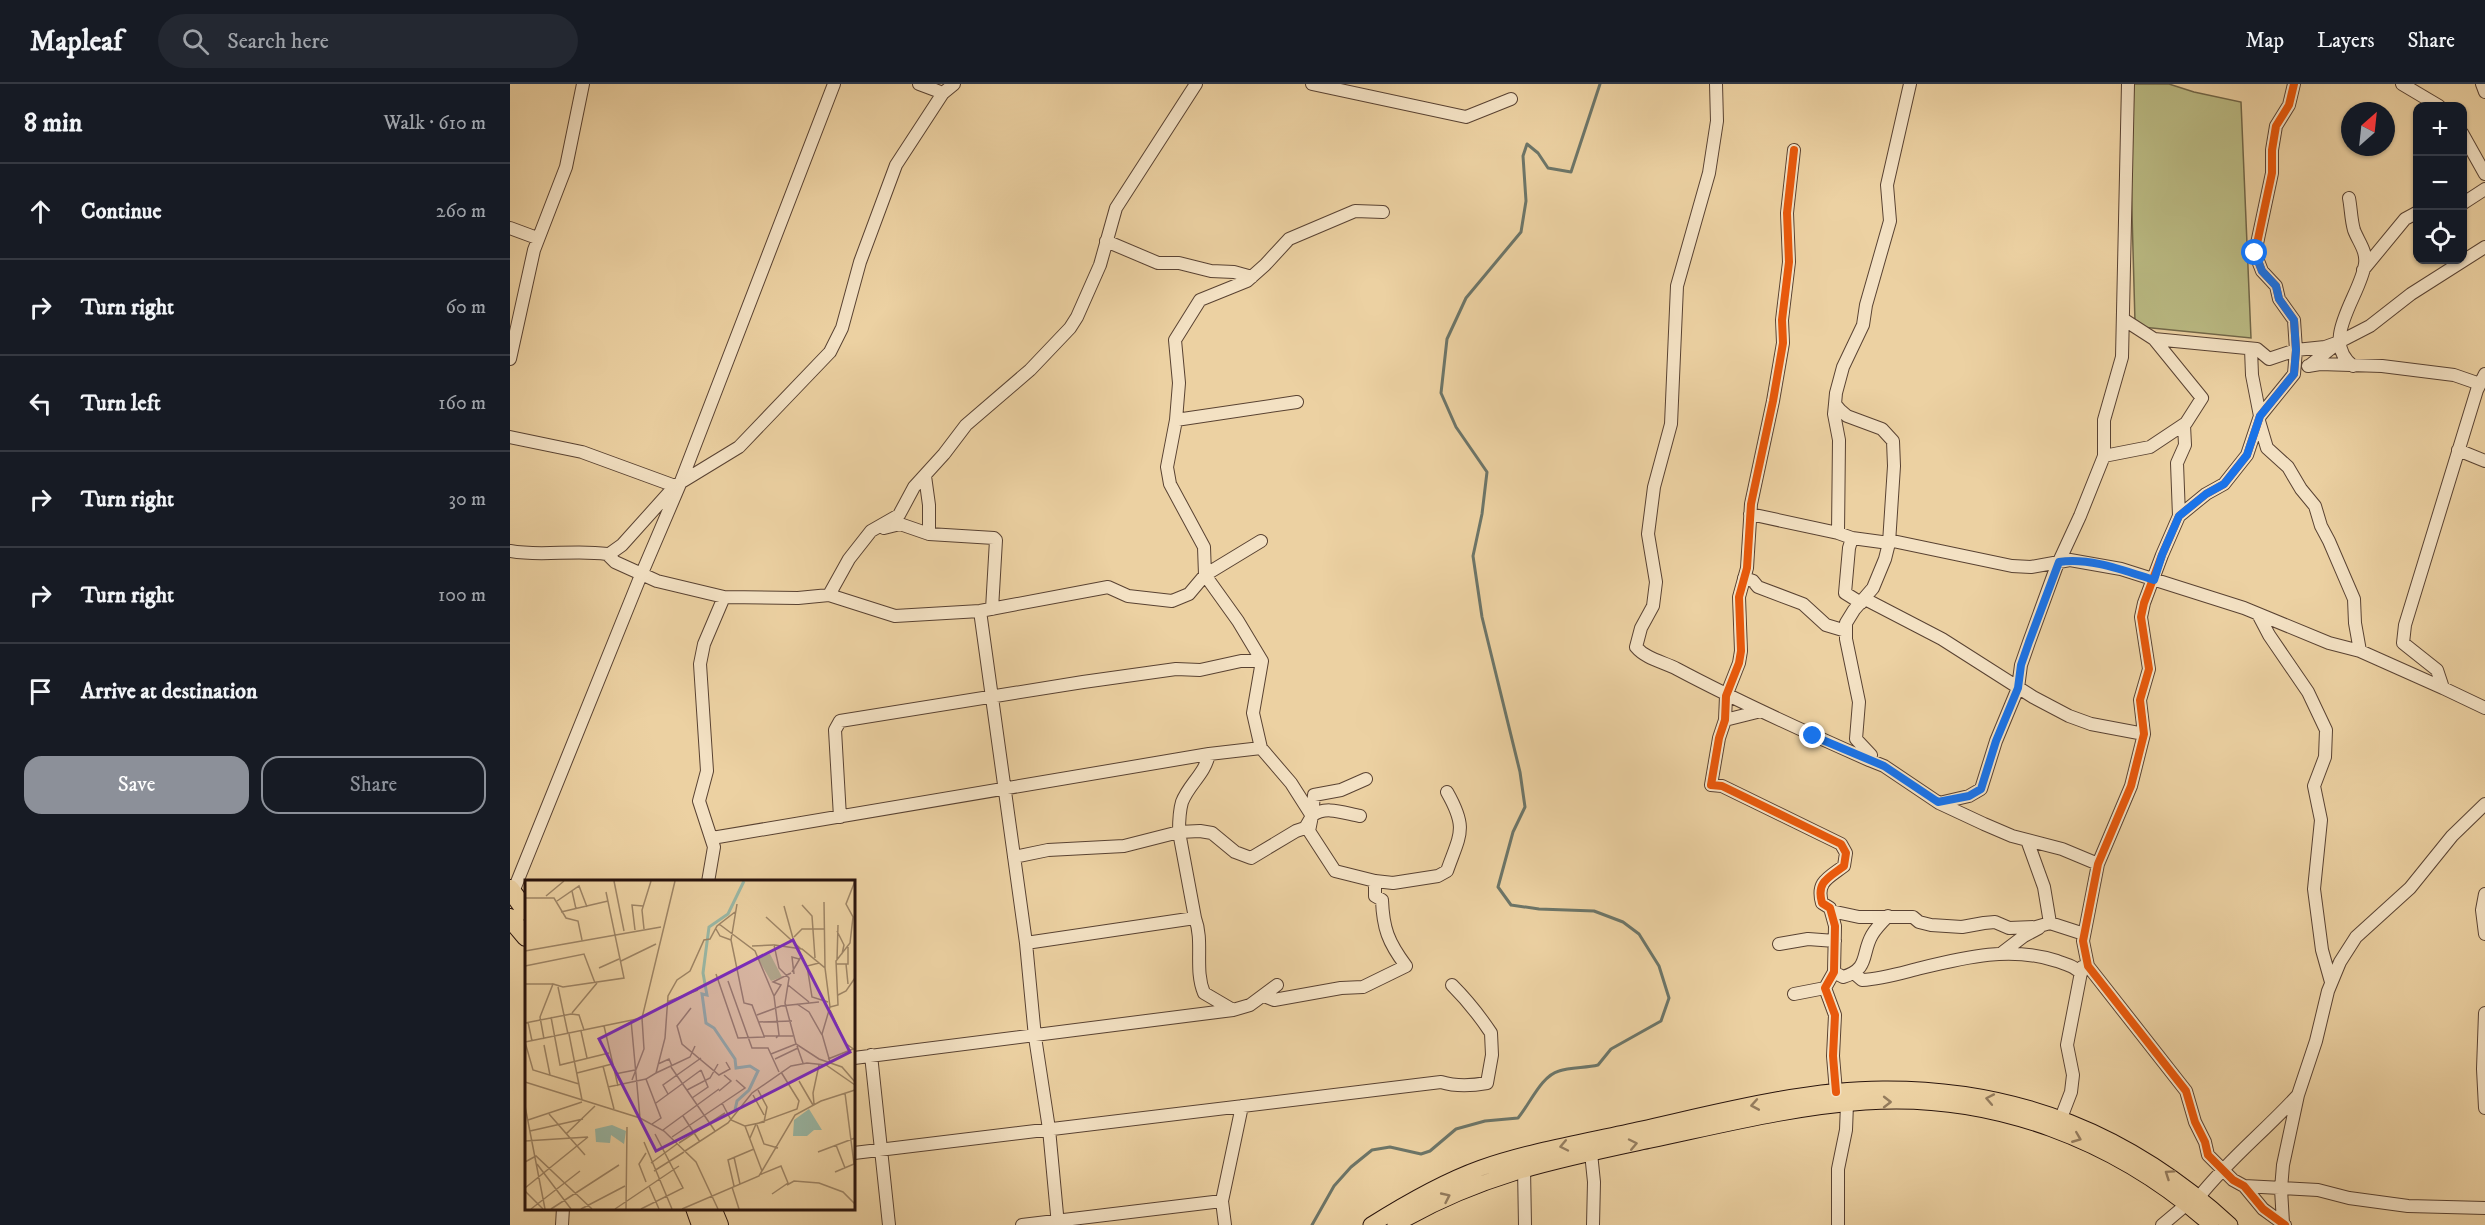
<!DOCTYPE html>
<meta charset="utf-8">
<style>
:root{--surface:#171b24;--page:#242831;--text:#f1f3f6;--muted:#9ea1a6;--line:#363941;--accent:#8c9099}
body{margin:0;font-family:"IM FELL DW Pica",serif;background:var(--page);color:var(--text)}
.controls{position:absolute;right:18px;top:18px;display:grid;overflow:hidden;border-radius:12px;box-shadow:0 2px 4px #0004}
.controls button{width:54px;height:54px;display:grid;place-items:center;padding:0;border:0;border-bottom:2px solid var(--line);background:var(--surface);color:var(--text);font:30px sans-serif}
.compass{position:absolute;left:1831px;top:18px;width:54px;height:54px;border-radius:50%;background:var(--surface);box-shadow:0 2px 4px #0004;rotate:27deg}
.stop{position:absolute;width:18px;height:18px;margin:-14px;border:4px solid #1a73e8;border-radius:50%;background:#fff}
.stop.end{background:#1a73e8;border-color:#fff;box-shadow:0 2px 6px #0008}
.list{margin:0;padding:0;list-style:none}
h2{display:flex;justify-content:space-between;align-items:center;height:78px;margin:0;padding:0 24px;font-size:26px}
h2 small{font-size:20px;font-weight:400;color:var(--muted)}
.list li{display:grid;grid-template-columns:39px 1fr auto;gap:18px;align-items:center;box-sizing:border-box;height:96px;padding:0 24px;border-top:2px solid var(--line)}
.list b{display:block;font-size:22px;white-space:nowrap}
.list em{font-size:20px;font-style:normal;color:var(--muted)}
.actions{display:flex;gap:12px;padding:18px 24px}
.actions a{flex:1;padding:14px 0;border:2px solid var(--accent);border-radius:18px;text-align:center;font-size:21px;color:var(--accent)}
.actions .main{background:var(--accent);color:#fff}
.icon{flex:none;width:33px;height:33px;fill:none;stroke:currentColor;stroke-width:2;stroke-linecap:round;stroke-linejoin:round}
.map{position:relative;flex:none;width:1975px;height:1141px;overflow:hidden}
header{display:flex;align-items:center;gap:36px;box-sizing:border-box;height:84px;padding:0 30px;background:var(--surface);border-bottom:2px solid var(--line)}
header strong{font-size:28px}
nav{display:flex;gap:33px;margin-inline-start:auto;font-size:21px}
.search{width:420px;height:54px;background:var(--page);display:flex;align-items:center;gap:15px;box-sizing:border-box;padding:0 21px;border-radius:33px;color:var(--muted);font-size:22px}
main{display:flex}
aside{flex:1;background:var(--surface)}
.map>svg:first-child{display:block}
.green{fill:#baba83;stroke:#716648;stroke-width:1.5}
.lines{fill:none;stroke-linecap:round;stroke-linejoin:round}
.stream{stroke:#6c7568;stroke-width:3}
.minor-casing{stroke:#594232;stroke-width:14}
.major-casing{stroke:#28130c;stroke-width:17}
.highway-casing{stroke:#28130c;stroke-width:20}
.minor{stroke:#f3e1c3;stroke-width:12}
.major{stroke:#ecd1a2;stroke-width:15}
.highway{stroke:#ecd1a2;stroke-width:18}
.cycleway-casing{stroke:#f3e1c3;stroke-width:11}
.cycleway{stroke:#e8590c;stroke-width:8}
.oneway{stroke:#947c5e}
.route{stroke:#1a73e8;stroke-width:8}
.inset-river{fill:none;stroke:#99b7a5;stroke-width:3}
.inset-road{fill:none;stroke:#9e8566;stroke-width:1.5}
.view{fill:#7b2cbf;fill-opacity:0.15;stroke:#7b2cbf;stroke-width:3}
.inset-edge{fill:none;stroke:#28130c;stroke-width:3}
</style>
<header>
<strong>Mapleaf</strong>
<div class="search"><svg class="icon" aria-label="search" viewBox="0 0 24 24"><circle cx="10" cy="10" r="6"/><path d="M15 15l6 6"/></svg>Search here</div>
<nav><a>Map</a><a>Layers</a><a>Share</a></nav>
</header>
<main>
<aside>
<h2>8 min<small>Walk · 610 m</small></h2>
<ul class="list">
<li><svg class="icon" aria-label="ahead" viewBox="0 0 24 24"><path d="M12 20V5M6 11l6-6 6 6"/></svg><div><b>Continue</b></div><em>260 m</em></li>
<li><svg class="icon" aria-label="right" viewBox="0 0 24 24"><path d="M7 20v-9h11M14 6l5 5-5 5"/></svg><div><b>Turn right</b></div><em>60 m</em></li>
<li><svg class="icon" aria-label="left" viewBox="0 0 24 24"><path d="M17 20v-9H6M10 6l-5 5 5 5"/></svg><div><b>Turn left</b></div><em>160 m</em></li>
<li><svg class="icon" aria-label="right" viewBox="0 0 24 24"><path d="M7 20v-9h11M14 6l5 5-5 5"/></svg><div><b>Turn right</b></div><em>30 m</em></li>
<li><svg class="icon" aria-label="right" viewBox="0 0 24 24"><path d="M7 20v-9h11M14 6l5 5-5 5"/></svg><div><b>Turn right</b></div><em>100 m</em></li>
<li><svg class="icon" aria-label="arrive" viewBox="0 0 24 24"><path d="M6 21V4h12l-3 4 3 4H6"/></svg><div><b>Arrive at destination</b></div></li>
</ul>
<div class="actions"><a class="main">Save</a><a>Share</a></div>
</aside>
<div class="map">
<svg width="1975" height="1141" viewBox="0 0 1975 1141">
<rect width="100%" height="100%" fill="#ecd1a2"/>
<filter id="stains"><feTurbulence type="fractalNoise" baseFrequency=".00333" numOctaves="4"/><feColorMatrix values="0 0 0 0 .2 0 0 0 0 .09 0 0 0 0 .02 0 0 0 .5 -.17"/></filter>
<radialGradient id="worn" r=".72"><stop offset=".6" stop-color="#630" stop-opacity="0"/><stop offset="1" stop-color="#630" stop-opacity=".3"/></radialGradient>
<path class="green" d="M 1621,0 L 1659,0 L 1684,8 L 1731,18 L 1741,254 L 1632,243 L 1625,238 L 1620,57 Z"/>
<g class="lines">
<path class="stream" d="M 802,1141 L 824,1102 L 841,1083 L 862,1066 L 880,1063 L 911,1070 L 920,1067 L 946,1045 L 975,1037 L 1008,1034 C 1020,1020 1031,992 1049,987 C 1060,983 1076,984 1088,981 L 1101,965 L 1151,937 L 1159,914 L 1149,882 L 1129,850 L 1113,838 L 1084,827 L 1029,825 L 1001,821 L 988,803 L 1003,748 L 1015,723 L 1010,688 L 972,533 L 963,472 L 972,430 L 977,388 L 946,343 L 931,309 L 937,255 L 956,214 L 1011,148 L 1016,117 L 1013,72 L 1017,60 L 1028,69 L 1038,84 L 1061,88 L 1090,0"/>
<defs>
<path id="minor" d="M 409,0 L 433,9
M 802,0 L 956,33 L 1001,15
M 1206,0 L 1207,37 L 1199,89 L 1167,202 L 1161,340 L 1144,403 L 1138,450 L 1146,498 L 1143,522 L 1131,544 L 1126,563 C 1136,575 1154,578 1167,585 C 1229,618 1293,647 1359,676
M 1400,0 L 1377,101 L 1380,137 L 1356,221 L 1353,241 L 1333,283 L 1326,309 L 1325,320 L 1330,326 L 1337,332 L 1372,345 L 1383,357 L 1384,382 L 1379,459 L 1375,475 L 1363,504 L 1344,526 L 1336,539 L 1336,555 L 1349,618 L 1346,655 L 1361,671 L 1359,676 L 1374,682 L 1429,719 L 1474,740 L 1502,752 L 1552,765 L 1588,780
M 1892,0 L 1929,22
M 1972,0 L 1975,8
M 1952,49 L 1975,90
M 1284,66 L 1277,129 L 1279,178 L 1272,236 L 1273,259 L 1263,317 L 1241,420 L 1237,484 L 1229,513 L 1231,567 L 1229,579 L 1216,612 L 1215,636 L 1209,654 L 1201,701 L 1212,702 L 1331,760 L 1336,769 L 1334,782 C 1318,794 1306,798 1312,819 L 1320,824 L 1325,842 L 1324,888 L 1315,904 L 1325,931 L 1323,972 L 1326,1008
M 1839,114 C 1841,124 1841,136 1844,146 C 1848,157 1857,167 1855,180 C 1850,213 1809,256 1843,282
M 1952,120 L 1975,105
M 873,128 L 845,127 L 779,155 L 755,181 L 737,197 L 690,216 L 665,256 L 669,299 L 666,336 L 657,383 L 660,400 L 694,463 L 695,491 L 728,537 L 752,577 L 743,629 L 751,664 L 781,699 L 802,732 L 799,747 L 825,787 L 865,797 L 883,799 L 928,792 L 937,787 C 950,750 958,745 937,708
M 0,144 L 27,154
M 596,157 L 648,179 L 669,179 L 701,187 L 724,188 L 742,193
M 1853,186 L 1895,135 L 1908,128
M 1613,235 L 1644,255
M 1741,265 L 1742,291 L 1750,332
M 0,275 L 24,166 L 56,83 L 73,0
M 1798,282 L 1810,280 L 1872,282 L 1944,291 L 1970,300
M 1799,282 L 1829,258 L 1860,242 L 1901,210 L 1975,163
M 1975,290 L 1967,306 L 1895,541 L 1893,559 L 1927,586 L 1933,604 L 1975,624
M 1325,320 L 1324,330 L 1329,356 L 1328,449
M 666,336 L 787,318
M 1749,337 L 1757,364 L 1778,383 L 1791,405 L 1805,422 L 1811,442 L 1819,457 L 1844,515 L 1845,539 L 1850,567
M 0,353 L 72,368 L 165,402
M 1948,366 L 1975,377
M 1594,372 L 1594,336 L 1612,273 L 1618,0
M 415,392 L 419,421 L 419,450
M 1240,430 L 1328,449 L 1342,454 L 1379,459
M 1669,432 L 1667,379 L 1675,361 L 1674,341
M 374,444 L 390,440 L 419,450 L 484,454 L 486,456 L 482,525
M 1342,454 L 1339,464 L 1335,509 L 1351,519
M 1378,456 L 1502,482 L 1521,483 L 1560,476 L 1611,485 L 1734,524 L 1819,559 L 1850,567 L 1933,604
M 0,467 C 32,473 64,465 97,470 L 105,478 L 147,497 L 214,513
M 98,471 L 112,461 L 165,402 L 229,363 L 320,268 L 332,244 L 350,178 L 386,81 L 433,9 L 444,0
M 1234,494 L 1243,497 L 1248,503 L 1293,520 L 1316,541 L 1336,547
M 319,511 L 385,532 L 470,527 L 598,503 L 618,512 L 662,517 L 679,510 L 695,491 L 751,457
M 1355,515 L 1432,555 L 1523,613 L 1559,632 L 1581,640 L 1634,650
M 470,527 L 516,859 L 525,953 L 539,1045 L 548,1141
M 1748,530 L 1759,551 L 1798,608 L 1816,646 L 1815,673 L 1804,702 L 1811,736 L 1804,805 L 1812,866 L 1821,898
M 1215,636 L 1251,627
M 1429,719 L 1459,712 L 1471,705 L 1486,657 L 1508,604 L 1511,581 L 1519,558 L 1546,484 L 1570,432 L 1594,372 L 1640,363 L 1676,339 L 1692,314 L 1644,255 L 1747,265 L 1759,275 L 1786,266 L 1815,263 L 1829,258
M 802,732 C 815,721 834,729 850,732
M 330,733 L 325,646 L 330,637 L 573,598 L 666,585 L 690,586 L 731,577 L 752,577
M 202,754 L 699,670
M 1517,756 L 1534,803 L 1540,839
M 504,773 L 538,766 L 614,762 L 669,748 L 690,747 L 702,749 L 725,768 L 741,774 L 786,747 L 795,744 L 802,732 L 804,711 L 831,706 L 856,695
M 198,798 L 204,763 L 189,717 L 197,687 L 190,580 L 194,560 L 214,513 L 288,514 L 319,511 L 339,475 L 361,447 L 389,431 L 404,403 L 434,370 L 456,341 L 520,286 L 560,244 L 567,233 L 590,181 L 606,124 L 686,0
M 3,808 L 129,496 L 170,400 L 324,0
M 1975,810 L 1972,826 L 1975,850
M 1321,827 L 1349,833 L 1403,833 L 1409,838 L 1421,841 L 1452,843 L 1474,839 L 1485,838 L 1499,844 L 1526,843 L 1540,839 L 1574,850
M 685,834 C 694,858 684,885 694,909 L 723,926
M 516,859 L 685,834 L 669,748 C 669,737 669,728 672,718 C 679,700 695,690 699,670 L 751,664
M 1269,860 L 1298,855 L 1325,857
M 1493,868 L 1514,852 L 1529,844
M 1324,888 L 1333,893 C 1360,885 1351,870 1362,851 C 1366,844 1372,838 1378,832
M 1345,890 L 1352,896 C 1372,895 1391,889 1411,884 C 1456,873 1501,862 1547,877 C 1557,881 1565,882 1571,890
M 1284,910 L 1315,904
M 754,912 L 764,916 L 831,904 L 853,903 L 896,882 C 878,858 873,844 872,816 L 865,812 L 865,797
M 1975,929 L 1973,985 L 1975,1024
M 361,971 L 379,1141
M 344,974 L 723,926 L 740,921 L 767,901
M 1551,1034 L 1561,1008 L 1563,991 L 1557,961 L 1572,883
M 344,1069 L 931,998 C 947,1003 961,1002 977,999 L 982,971 L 981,949 C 971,934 956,915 942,901
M 1081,1069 L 1084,1098 L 1083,1141
M 1014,1084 L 1015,1141
M 1734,1102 L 1808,1106 L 1839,1114 L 1898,1122 L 1975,1124
M 1689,1113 C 1718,1076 1755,1047 1787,1012
M 1773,1139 L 1771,1105 L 1773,1081 L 1788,1011 L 1806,957 L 1818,907 L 1830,878 L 1846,853 L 1900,804 L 1942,752 L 1975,720
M 52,1141 L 53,1124
M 512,1141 L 712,1117
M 715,1141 L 712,1117 L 732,1022
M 1328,1141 L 1328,1085 L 1336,1046 L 1337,1020
M 1652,1141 L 1677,1120
M 1775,1141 L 1753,1125 L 1734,1102 L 1723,1096 L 1698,1071 L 1695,1058 L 1685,1038 L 1676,1007 L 1578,882 L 1573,857 L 1588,780 L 1621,702 L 1634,650 L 1630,616 L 1639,585 L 1631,533 L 1634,519 L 1652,471 L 1669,432 L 1696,410 L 1714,400 L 1737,371 L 1750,332 L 1784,290 L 1786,266 L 1784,236 L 1769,215 L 1766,202 L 1752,187 L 1745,169 L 1762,89 L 1762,66 L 1766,42 L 1779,21 L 1784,0"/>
<path id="major" d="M 861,1141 C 896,1119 932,1098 971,1084 C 1023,1066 1079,1057 1132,1045 C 1208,1028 1295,1005 1373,1005 C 1508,1004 1621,1050 1720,1141
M 885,1141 C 969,1091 1047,1076 1141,1056 C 1212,1041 1283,1023 1355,1018 C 1483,1009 1607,1057 1701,1141"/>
<path id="highway" d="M 0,805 L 16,827
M 0,834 L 16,853
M 185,1124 L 191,1141
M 202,1124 L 209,1141"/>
</defs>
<use href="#minor" class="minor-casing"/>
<use href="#major" class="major-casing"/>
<use href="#highway" class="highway-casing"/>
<use href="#minor" class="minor"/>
<use href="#major" class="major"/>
<use href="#highway" class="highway"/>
<defs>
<path id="cycleway" d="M 1284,66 L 1277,129 L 1279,178 L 1272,236 L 1273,259 L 1263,317 L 1241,420 L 1237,484 L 1229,513 L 1231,567 L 1229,579 L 1216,612 L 1215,636 L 1209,654 L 1201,701 L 1212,702 L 1331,760 L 1336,769 L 1334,782 C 1318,794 1306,798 1312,819 L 1320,824 L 1325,842 L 1324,888 L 1315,904 L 1325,931 L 1323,972 L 1326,1008
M 1775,1141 L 1753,1125 L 1734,1102 L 1723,1096 L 1698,1071 L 1695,1058 L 1685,1038 L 1676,1007 L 1578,882 L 1573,857 L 1588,780 L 1621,702 L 1634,650 L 1630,616 L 1639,585 L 1631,533 L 1634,519 L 1652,471 L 1669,432 L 1696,410 L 1714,400 L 1737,371 L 1750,332 L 1784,290 L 1786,266 L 1784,236 L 1769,215 L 1766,202 L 1752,187 L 1745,169 L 1762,89 L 1762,66 L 1766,42 L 1779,21 L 1784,0"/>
</defs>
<use href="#cycleway" class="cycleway-casing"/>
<use href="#cycleway" class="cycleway"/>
</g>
<defs><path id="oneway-chevron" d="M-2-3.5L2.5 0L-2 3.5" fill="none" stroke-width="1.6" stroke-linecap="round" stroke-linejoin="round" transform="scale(1.5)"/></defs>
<g class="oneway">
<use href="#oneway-chevron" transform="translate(1480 1015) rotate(-169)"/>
<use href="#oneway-chevron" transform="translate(1377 1018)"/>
<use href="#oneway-chevron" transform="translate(1245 1021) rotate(170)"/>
<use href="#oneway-chevron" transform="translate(1567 1054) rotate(22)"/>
<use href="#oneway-chevron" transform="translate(1123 1060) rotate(-12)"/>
<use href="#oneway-chevron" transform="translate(1054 1062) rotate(168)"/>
<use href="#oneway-chevron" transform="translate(1659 1090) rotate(-146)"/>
<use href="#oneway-chevron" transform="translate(936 1113) rotate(-25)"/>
</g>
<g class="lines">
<path class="route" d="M 1303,652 L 1374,682 L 1428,718 L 1459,712 L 1471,705 L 1486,657 L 1508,604 L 1511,581 L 1519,558 L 1549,478 C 1580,473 1615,487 1644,496 L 1652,471 L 1669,432 L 1696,410 L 1714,400 L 1737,371 L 1750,332 L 1784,290 L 1786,266 L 1784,236 L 1769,215 L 1766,202 L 1752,187 L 1745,169"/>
</g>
<g transform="translate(15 796)">
<rect width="330" height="330" fill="#ecd1a2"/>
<path d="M 245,74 L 257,97 L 246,101 L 232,77 Z" fill="#baba83"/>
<path d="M 284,229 L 297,250 L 289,250 L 282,256 L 268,256 L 269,240 ZM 87,245 L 101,251 L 99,264 L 86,255 L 85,263 L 71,262 L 70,249 Z" fill="#99b7a5"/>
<path class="inset-river" d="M 210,230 L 212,221 L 224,210 L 233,191 L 225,186 L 211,188 L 210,179 L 189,148 L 181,143 L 177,114 L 182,115 L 178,93 L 184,47 L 203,34 L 219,1"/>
<path class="inset-road" d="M 89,1 L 99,51M 47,11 L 51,29M 21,16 L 39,1M 0,18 L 29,18 L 41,38 L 53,41 L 57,60M 32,21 L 54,6 L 62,27M 299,22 L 300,88M 212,24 L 206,60 L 219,123 L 227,125 L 239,156 L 268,156M 277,25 L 287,36 L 290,78M 259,26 L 269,62M 36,32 L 83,21M 241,37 L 276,69M 194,44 L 230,71 L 249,116M 119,49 L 117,30 L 126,1M 191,49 L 195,56 L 206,60M 110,50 L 107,25 L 118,26M 312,51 L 319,65 L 317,74M 269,57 L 277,49 L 299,49M 227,66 L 248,65M 0,71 L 136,47M 312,80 L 313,45M 96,81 L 131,64M 294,83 L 282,86 L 287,117 L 303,122M 311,84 L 323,84 L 323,67M 321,84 L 323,104M 0,86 L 59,74 L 70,103M 74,88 L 94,79M 267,92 L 277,75M 191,94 L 213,158 L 240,157M 269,94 L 267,77 L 274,79M 203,101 L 227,168 L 243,168 L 254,192M 0,104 L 28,104M 263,105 L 284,122M 33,107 L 43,154M 313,115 L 321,111 L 330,98M 142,122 L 173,110M 272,124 L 284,132 L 297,155M 305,127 L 313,125 L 311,81 L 325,63 L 328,37 L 321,24 L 330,1M 166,128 L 152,146 L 157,164 L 194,195 L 205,189 L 201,182M 305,130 L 320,163 L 330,170M 47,133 L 72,103M 232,135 L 256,126 L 294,122M 26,137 L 35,185 L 84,173M 106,140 L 115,238M 3,142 L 7,161M 233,142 L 267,141M 0,143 L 46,134 L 54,135 L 59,150M 79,146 L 93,206M 56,151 L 62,178M 44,154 L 57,220M 251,158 L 254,155 L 249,116 L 256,105 L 248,102 L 266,93M 19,159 L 15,137 L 28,104 L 38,107 L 99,98 L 81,12M 0,162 L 117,138M 0,162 L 8,190 L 54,204M 19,165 L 25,195M 272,166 L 278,183M 246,174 L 271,164M 250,179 L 273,168M 303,179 L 328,169M 305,182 L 297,154 L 305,127 L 300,88 L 277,69 L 249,65 L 254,88 L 264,98 L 260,123 L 271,164 L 294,179 L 317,187 L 330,202M 133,184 L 144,179 L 147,186M 78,186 L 89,229M 146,187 L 190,251M 52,193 L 87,184M 131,193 L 165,177 L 170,166M 90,194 L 110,190M 107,200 L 119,169 L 117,138 L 150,1M 274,201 L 288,225M 0,202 L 115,238 L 139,251 L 171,282 L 193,329M 83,207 L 121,199M 162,210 L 185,198 L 193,184M 194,211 L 206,201 L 199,195M 143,214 L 138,205 L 176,178M 228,215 L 239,235M 167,218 L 183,207 L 176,190M 131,223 L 176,190M 197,223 L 206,240 L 220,246 L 237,291M 289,224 L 288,213 L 294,185M 0,226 L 20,329M 24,234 L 60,275M 158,236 L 175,262M 3,240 L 57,222M 127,244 L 136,238 L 121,199 L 131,193 L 140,158 L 143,116 L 152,100 L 165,91 L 179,60 L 185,59 L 192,46 L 210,32M 232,245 L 239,264 L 253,268M 220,246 L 239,242 L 242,227 L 233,210M 138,250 L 194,209M 5,251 L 58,239M 41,254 L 70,226M 147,257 L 220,208 L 211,200M 225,258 L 231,244 L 272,229 L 274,221 L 256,192M 0,261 L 63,257M 119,262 L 147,329M 154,263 L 200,233M 311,265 L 320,288M 160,271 L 203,243 L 227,213 L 266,186 L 282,183 L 301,185 L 330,205M 293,272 L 330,258M 209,277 L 215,304M 0,282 L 11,276 L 67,329M 126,283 L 152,264M 12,284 L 46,329M 129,291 L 159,272M 310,292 L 329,284 L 320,213M 234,295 L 256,286 L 263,303 L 247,314M 121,302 L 114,284 L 121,273M 262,305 L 269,301 L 294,303 L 318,312 L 330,324M 124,306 L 134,329M 209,306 L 203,280 L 229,269M 207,307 L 214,329M 0,308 L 63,257M 0,311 L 18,329M 6,329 L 55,291M 26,329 L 94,285M 56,329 L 100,306M 90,329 L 154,286M 101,329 L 102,247M 116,329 L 158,308 L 130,254M 157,329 L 234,296 L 270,235 L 296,221 L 330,210"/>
<path class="view" d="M 268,60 L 325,172 L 131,271 L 74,159 Z"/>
<rect width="330" height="330" class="inset-edge"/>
</g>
<rect width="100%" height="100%" filter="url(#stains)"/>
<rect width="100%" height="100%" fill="url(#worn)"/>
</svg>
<div class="controls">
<button>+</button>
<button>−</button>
<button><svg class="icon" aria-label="locate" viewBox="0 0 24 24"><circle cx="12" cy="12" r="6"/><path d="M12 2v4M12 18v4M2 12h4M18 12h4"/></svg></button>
</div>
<svg class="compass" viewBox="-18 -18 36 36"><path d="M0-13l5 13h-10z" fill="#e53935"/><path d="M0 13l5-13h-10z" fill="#9ea1a6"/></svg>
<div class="stop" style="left:1745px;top:169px"></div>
<div class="stop end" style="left:1303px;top:652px"></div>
</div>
</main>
